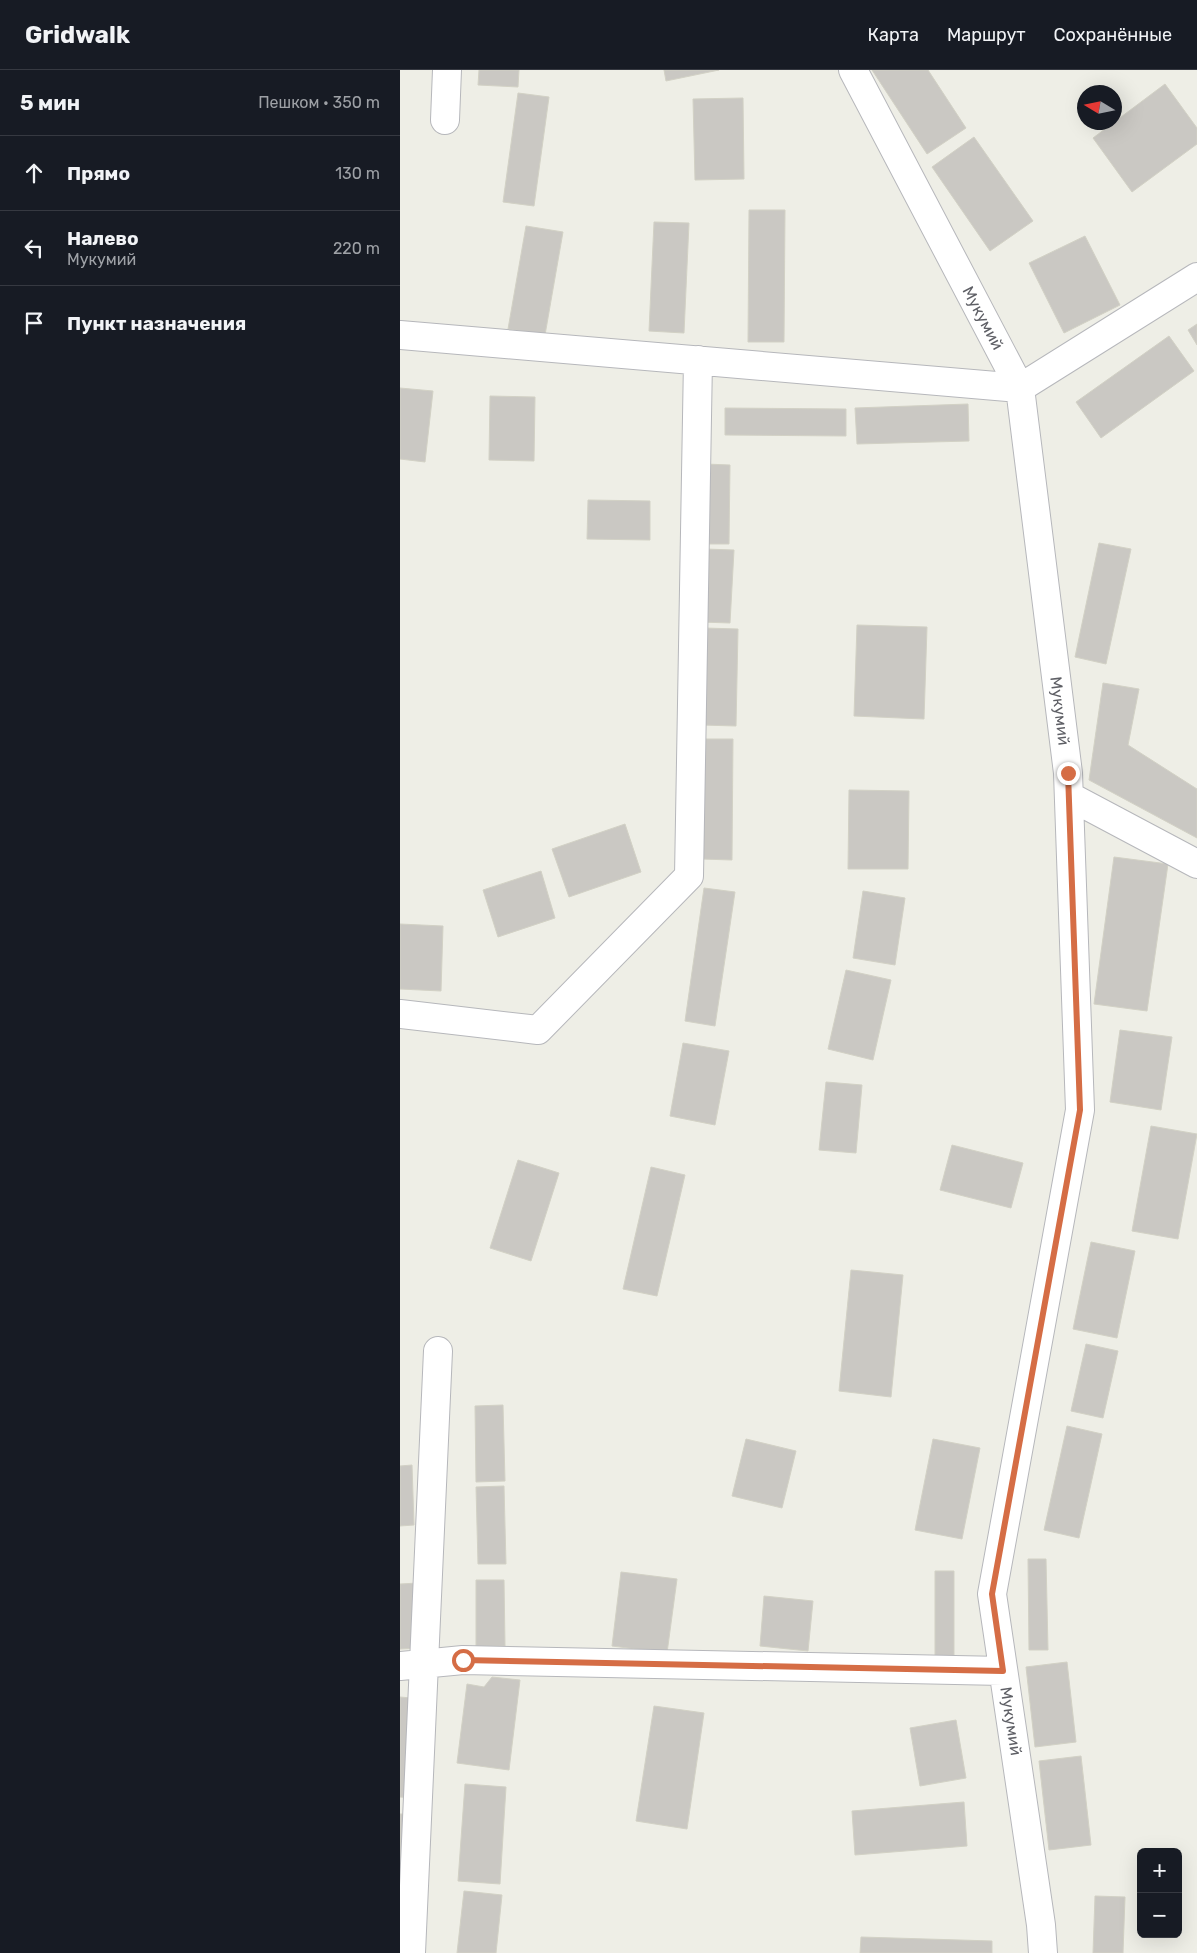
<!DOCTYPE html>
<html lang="ru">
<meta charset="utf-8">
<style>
:root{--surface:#171b24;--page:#20242c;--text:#f1f3f6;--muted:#9ea1a6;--line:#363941}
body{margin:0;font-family:Rubik,sans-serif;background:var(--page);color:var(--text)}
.controls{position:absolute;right:15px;bottom:15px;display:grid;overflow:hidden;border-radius:8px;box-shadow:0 5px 20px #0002}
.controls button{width:45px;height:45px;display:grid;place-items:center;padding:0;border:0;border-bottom:1px solid var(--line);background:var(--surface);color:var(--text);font:25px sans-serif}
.compass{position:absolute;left:677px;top:15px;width:45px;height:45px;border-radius:50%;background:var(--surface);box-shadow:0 5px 20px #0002;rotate:280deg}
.stop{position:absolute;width:15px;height:15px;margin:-11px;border:4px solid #d56d45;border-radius:50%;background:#fff}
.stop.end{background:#d56d45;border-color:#fff;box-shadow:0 1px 5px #0008}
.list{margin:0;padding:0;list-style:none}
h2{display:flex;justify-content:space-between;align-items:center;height:65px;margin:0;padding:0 20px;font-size:21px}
h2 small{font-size:16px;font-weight:400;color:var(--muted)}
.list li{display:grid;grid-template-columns:32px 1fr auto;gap:15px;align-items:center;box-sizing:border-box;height:75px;padding:0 20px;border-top:1px solid var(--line)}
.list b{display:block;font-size:19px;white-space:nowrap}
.list p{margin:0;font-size:16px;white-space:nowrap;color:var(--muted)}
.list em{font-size:16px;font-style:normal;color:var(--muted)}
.icon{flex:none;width:28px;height:28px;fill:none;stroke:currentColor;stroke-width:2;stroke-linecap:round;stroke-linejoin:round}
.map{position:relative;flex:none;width:797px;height:1883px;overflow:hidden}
header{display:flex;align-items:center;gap:30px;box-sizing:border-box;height:70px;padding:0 25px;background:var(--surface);border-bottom:1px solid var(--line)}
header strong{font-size:24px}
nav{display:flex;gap:28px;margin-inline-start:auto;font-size:18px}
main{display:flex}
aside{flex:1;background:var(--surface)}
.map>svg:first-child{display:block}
.building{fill:#cac8c3;stroke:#d2d1c5}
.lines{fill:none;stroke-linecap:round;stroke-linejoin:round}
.street-casing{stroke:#b6b7bb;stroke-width:30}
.street{stroke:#fff;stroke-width:28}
.route{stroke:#d56d45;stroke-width:6}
.labels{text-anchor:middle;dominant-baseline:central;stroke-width:4;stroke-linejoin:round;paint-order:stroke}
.street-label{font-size:16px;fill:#5e5f65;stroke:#fff}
</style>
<header>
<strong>Gridwalk</strong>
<nav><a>Карта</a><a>Маршрут</a><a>Сохранённые</a></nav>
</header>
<main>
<aside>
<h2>5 мин<small>Пешком · 350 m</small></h2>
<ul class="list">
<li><svg class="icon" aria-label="ahead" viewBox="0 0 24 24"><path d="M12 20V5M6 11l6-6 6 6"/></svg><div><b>Прямо</b></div><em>130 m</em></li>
<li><svg class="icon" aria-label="left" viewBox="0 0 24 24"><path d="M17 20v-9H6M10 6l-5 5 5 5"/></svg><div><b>Налево</b><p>Мукумий</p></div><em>220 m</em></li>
<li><svg class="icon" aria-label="arrive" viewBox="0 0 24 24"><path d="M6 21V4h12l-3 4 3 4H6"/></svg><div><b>Пункт назначения</b></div></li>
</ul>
</aside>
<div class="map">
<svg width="797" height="1883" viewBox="0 0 797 1883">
<rect width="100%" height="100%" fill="#eeeee6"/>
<path class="building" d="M 79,0 L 119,0 L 118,17 L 78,15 Z
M 264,0 L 319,0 L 266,11 Z
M 472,0 L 528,0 L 566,58 L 527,84 Z
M 765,14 L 797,58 L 797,74 L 732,122 L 693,68 Z
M 118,23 L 149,27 L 134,136 L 103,132 Z
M 343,28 L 344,109 L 295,110 L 293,29 Z
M 574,67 L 633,151 L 590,181 L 532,97 Z
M 349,140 L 385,140 L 384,272 L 348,272 Z
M 254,152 L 289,153 L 284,263 L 249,261 Z
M 126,156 L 163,162 L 145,265 L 108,259 Z
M 685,166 L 720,235 L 664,263 L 629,193 Z
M 797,254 L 797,275 L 788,260 Z
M 769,266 L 794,301 L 701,368 L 676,332 Z
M 0,318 L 33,321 L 25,392 L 0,389 Z
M 90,326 L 135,327 L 134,391 L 89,390 Z
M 568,334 L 569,371 L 457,374 L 455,338 Z
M 325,338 L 446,339 L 446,366 L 325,365 Z
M 305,394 L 330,395 L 329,474 L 304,474 Z
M 188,430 L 250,431 L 250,470 L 187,469 Z
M 699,473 L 731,479 L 706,594 L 675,587 Z
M 305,479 L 334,480 L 330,553 L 301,552 Z
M 457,555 L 527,557 L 524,649 L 454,646 Z
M 304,558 L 338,559 L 336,656 L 302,655 Z
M 703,613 L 739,619 L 728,675 L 797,719 L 797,768 L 689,710 Z
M 303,669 L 333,669 L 332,790 L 302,789 Z
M 449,720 L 509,721 L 508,799 L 448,799 Z
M 225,754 L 241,802 L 169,827 L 152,779 Z
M 714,787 L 768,794 L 747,941 L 694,934 Z
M 141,801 L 155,848 L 98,867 L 83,820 Z
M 304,818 L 335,822 L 315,956 L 285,951 Z
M 463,821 L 505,828 L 495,895 L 453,888 Z
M 0,854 L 43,856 L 41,921 L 0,919 Z
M 446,900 L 491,910 L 473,990 L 428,979 Z
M 720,960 L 772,967 L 761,1040 L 710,1032 Z
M 283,973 L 329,981 L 315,1055 L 270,1046 Z
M 426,1012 L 462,1015 L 456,1083 L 419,1080 Z
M 751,1056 L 797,1064 L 778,1169 L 732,1161 Z
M 552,1075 L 623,1093 L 611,1138 L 540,1120 Z
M 118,1090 L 159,1103 L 131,1191 L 90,1178 Z
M 251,1097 L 285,1105 L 257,1226 L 223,1219 Z
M 691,1172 L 735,1181 L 717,1268 L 673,1259 Z
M 451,1200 L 503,1205 L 491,1327 L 439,1321 Z
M 686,1274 L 718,1281 L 703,1348 L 671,1341 Z
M 103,1335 L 105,1411 L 76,1412 L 75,1336 Z
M 667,1356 L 702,1364 L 679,1468 L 644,1460 Z
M 346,1369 L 396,1381 L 382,1438 L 332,1426 Z
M 533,1369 L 580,1378 L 562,1469 L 515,1460 Z
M 12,1395 L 14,1455 L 0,1456 L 0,1396 Z
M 104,1416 L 106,1494 L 78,1494 L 76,1417 Z
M 628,1489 L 646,1489 L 648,1580 L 629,1580 Z
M 535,1501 L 554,1501 L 554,1587 L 535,1587 Z
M 221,1502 L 277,1509 L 267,1583 L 212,1576 Z
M 76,1510 L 104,1510 L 105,1576 L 76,1576 Z
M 18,1513 L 21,1578 L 0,1579 L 0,1514 Z
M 364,1526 L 413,1531 L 408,1581 L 360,1576 Z
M 667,1592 L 676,1672 L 635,1677 L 626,1597 Z
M 92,1607 L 120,1610 L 109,1700 L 57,1693 L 67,1614 L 84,1617 Z
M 0,1627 L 22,1629 L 12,1728 L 0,1727 Z
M 254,1636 L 304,1643 L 287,1759 L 236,1751 Z
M 556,1650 L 566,1708 L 520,1716 L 510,1658 Z
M 681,1686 L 691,1775 L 649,1780 L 639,1691 Z
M 65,1714 L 106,1717 L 100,1814 L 58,1811 Z
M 564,1732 L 567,1776 L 455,1785 L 452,1741 Z
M 0,1744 L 9,1744 L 0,1837 Z
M 64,1821 L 102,1825 L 96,1883 L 57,1883 Z
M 695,1826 L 725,1827 L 723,1883 L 693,1883 Z
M 461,1867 L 592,1871 L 592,1883 L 460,1883 Z"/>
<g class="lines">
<defs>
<path id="street" d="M 453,0 L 620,318 L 668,703 L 680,1040 L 592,1524 L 641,1855 L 643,1883
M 45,50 L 47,0
M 0,265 L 620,318 L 797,207
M 669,726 L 797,794
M 0,944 L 138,960 L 289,806 L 298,290
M 0,1596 L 63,1590 L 603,1601
M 11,1883 L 38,1281"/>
</defs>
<use href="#street" class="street-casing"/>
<use href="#street" class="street"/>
</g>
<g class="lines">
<path class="route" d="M 63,1590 L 603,1601 L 592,1524 L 680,1040 L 668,703"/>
</g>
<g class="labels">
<g class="street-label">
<text transform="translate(583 248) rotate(62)">Мукумий</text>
<text transform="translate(660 641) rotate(83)">Мукумий</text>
<text transform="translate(611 1651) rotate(81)">Мукумий</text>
</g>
</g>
</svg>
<div class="controls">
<button>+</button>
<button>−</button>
</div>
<svg class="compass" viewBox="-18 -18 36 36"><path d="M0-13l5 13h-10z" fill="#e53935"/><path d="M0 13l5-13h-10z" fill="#9ea1a6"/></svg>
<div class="stop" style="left:63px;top:1590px"></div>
<div class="stop end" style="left:668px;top:703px"></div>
</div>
</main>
